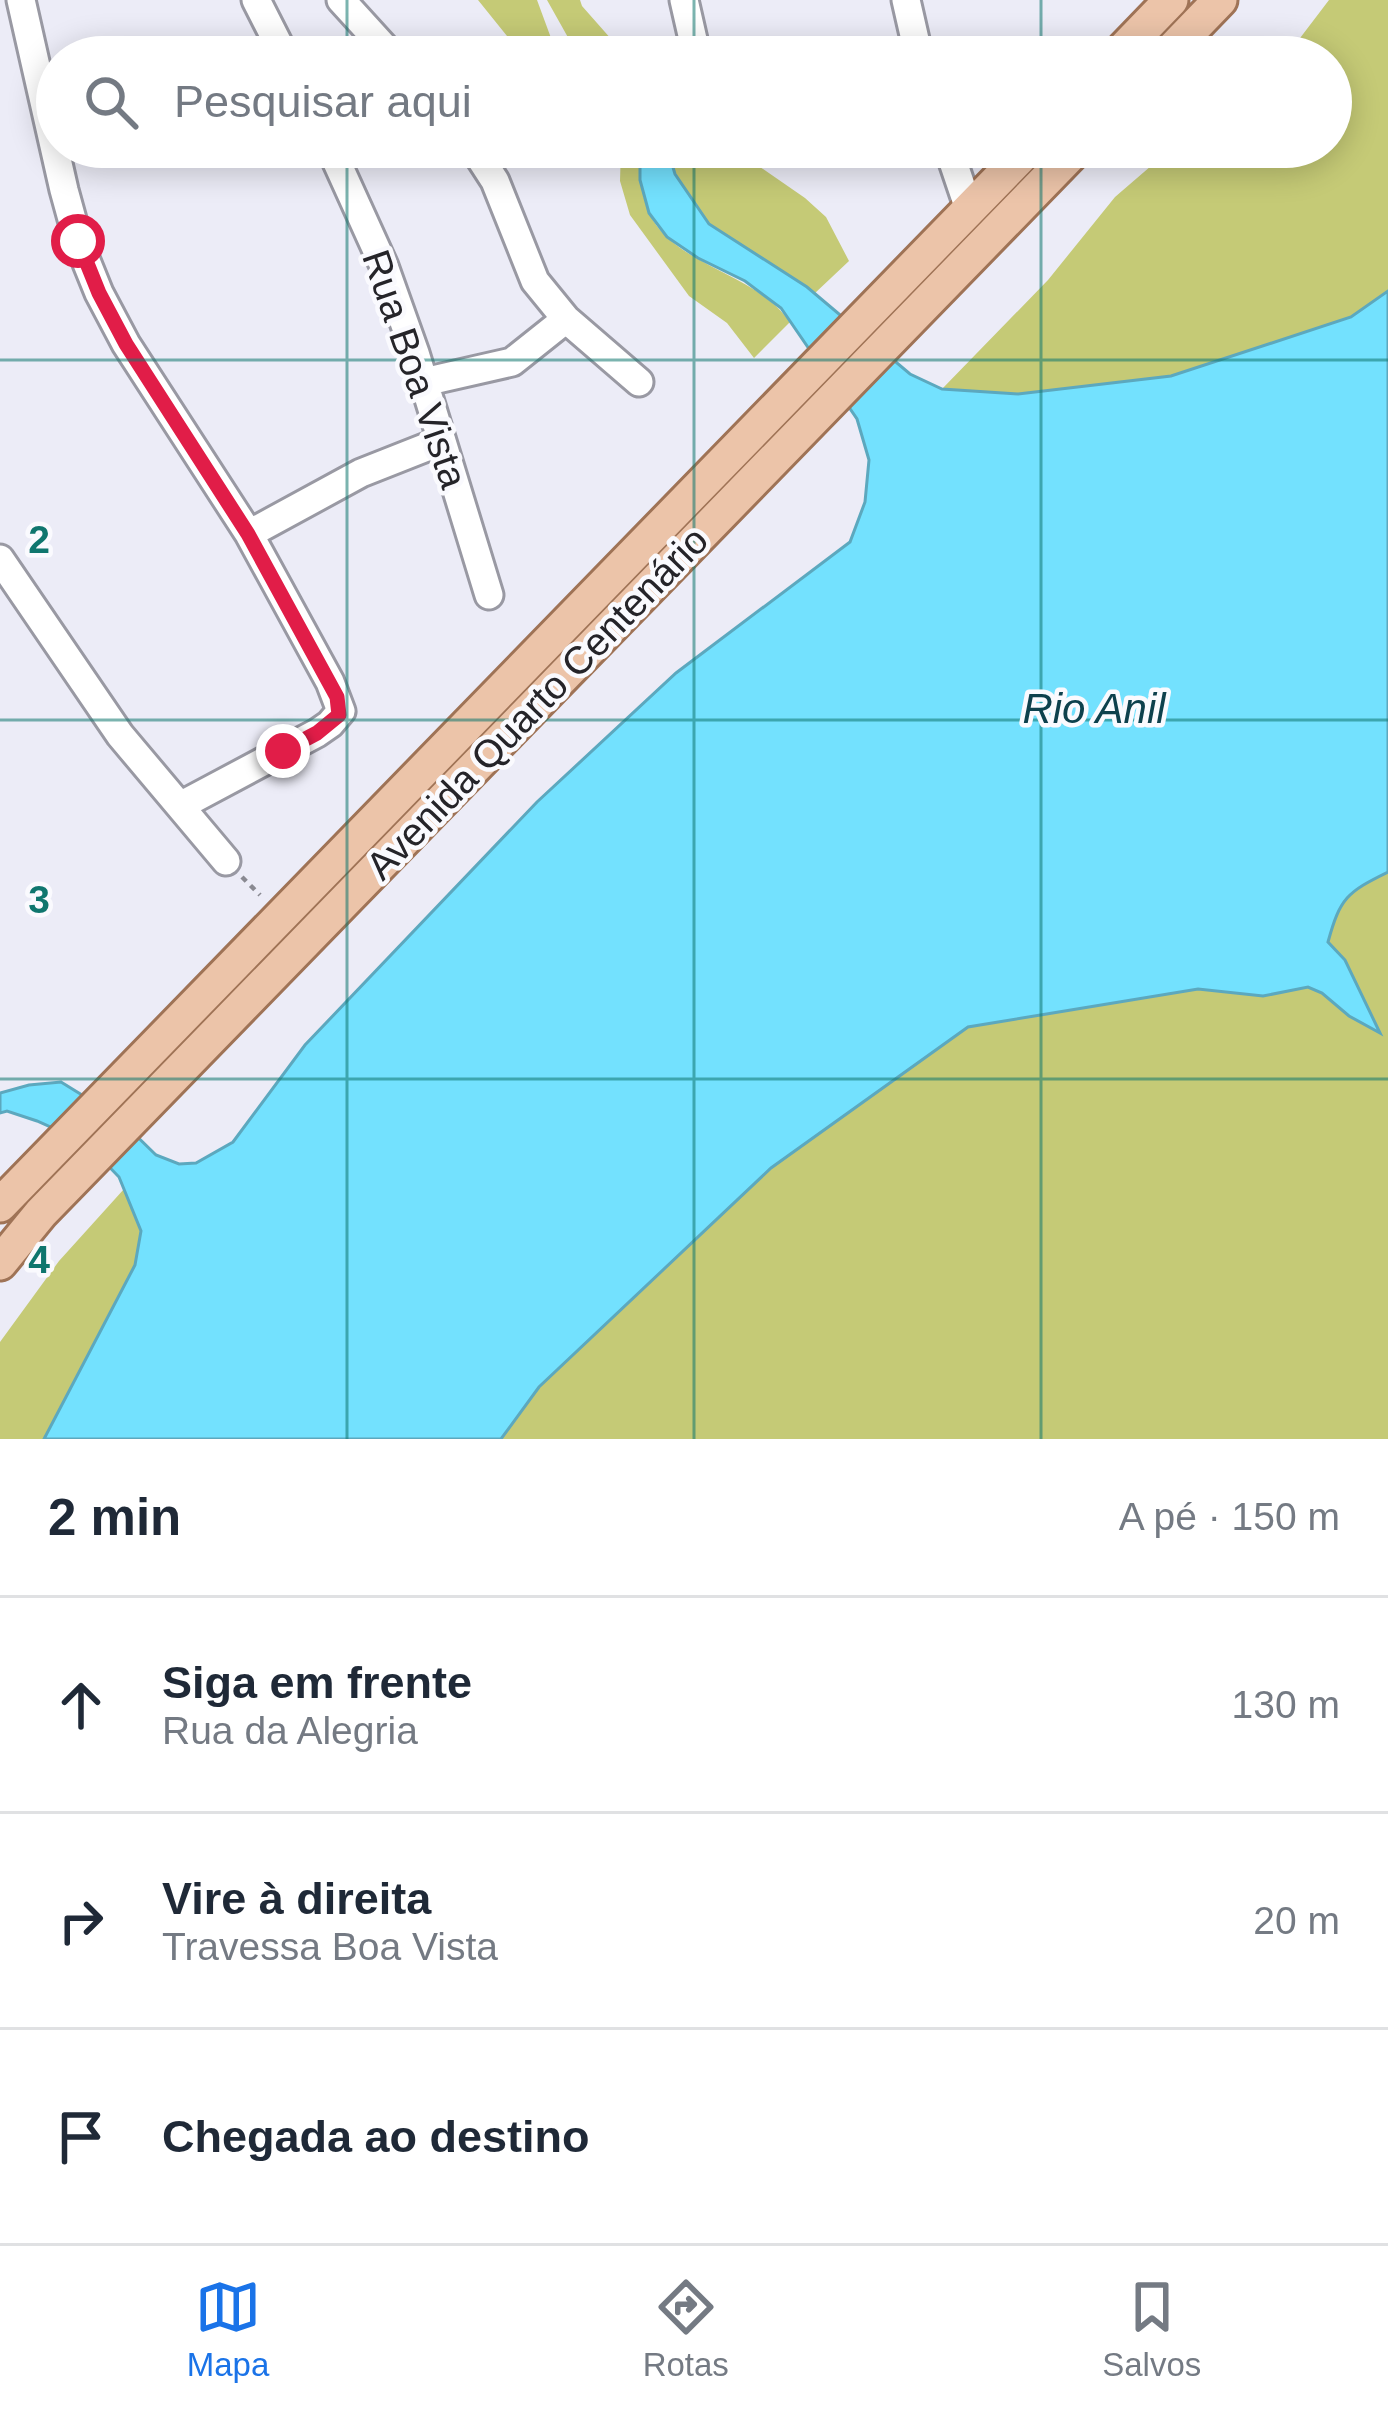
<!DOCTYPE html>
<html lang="pt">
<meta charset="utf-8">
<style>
:root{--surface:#fff;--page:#f6f6f7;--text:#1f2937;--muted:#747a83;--line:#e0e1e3;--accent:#1a73e8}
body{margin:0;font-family:Helvetica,sans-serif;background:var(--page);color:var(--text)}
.stop{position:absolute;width:36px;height:36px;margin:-27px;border:9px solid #e11d48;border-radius:50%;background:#fff}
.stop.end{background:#e11d48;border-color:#fff;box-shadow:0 3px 12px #0008}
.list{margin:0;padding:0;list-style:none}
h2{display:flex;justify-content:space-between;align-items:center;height:156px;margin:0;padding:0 48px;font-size:51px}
h2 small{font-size:39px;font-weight:400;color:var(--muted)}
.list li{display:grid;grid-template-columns:78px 1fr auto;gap:36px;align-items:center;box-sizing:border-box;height:216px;padding:0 48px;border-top:3px solid var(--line)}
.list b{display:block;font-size:45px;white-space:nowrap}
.list p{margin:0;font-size:39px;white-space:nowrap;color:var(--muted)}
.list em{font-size:39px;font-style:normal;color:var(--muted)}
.icon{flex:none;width:66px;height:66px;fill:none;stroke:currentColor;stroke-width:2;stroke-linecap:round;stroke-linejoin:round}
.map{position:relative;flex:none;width:1388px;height:1439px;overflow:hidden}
.search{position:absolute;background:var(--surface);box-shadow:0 6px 30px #0003;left:36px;right:36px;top:36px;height:132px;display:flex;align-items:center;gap:30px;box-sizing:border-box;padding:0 42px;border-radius:66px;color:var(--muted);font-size:45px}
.sheet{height:804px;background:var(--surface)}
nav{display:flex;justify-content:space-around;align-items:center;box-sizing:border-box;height:168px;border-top:3px solid var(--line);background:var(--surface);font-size:33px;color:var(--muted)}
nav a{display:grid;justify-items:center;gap:6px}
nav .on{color:var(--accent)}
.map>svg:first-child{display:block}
.green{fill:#c5ca76}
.water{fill:#73e1fe;stroke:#5ca8be;stroke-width:3}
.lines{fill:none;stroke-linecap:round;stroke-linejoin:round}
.minor-casing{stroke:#9999a3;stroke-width:33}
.major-casing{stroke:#9f7356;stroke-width:39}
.path{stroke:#898991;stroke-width:4.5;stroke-dasharray:6 6;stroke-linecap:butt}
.minor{stroke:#fff;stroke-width:27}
.major{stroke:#ecc4a9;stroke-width:33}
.route{stroke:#e11d48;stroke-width:15}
.grid{fill:none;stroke:#0f766e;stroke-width:3;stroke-opacity:0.55}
.labels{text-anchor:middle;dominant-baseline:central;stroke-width:9;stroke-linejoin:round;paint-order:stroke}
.street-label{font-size:39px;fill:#252429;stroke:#fafafe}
.water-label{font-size:42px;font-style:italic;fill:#0e414d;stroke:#fafafe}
.grid-label{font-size:39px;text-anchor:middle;font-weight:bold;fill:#0f766e;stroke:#fafafe;stroke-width:9;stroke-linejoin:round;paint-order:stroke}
</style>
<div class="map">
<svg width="1388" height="1439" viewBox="0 0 1388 1439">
<rect width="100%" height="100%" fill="#ececf7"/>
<path class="green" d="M 478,0 L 537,0 L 558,57 L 530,57 L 507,36 Z
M 547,0 L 580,0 L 582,6 L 627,57 L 579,57 Z
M 1329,0 L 1388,0 L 1388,291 L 1351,317 L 1171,376 L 1018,394 L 942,389 L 1048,280 L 1115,197 L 1173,147 L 1331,147 L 1331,57 L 1280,57 L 1294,46 Z
M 621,147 L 640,147 C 640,168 640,193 649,213 C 674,266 755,272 790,322 L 754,358 L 727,323 L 689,296 L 630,215 L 620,181 Z
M 667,147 L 731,147 L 805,198 L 826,217 L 849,261 L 814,294 L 709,224 L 675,174 Z
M 1388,872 L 1388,1439 L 501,1439 L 539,1387 L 771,1168 L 968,1027 L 1198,989 L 1263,996 L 1308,987 L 1322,993 L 1349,1016 L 1378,1032 L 1345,960 L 1328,943 C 1340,898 1347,892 1388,872 Z
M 124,1189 L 141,1232 L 135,1265 L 44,1439 L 0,1439 L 0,1342 L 59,1261 Z"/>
<path class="water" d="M 640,147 L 667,147 L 675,174 L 709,224 L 807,287 L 910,374 L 942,389 L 1018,394 L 1171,376 L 1351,317 L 1388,291 L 1388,872 C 1347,892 1340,898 1328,942 L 1345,960 L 1380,1033 L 1349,1016 L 1322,993 L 1308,987 L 1263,996 L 1198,989 L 968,1027 L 771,1168 L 539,1387 L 501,1439 L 44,1439 L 135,1265 L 141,1231 L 119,1177 L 86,1143 L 37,1121 L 7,1111 L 0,1113 L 0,1093 L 29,1085 L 61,1082 L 116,1116 L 156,1155 L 179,1164 L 196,1163 L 233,1142 L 305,1045 L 537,802 L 676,673 L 850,542 L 865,502 L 869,460 L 857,419 L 781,308 L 745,281 L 698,258 L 667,237 L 649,213 L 640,180 Z"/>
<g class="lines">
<defs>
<path id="minor" d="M 21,0 L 64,190 L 78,241 L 99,293 L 126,344 L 249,534 L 330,682 L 341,711 L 330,724 L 317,733 L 180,806
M 256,0 L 285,57
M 341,0 L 393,57
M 684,0 L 697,57
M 906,0 L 919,57
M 330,147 L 384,266 L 415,353 L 489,595
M 473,147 L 495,181 L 535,281 L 566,319 L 639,382
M 948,147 L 969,209
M 424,382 L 512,362 L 566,319
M 249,534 L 361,473 L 442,441
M 0,559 L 120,735 L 226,861"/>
<path id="major" d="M 1116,57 L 1171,0
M 1165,57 L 1220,0
M 0,1205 L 1030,147
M 0,1263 L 41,1213 L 1078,147"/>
</defs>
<use href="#minor" class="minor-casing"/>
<use href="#major" class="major-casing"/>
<path class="path" d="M 1078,57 L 1089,47
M 242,877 L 260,895"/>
<use href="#minor" class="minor"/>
<use href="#major" class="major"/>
</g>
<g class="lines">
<path class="route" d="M 78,241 L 99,293 L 126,344 L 248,534 L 337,697 L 339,715 L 317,733 L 283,751"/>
</g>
<path class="grid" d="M 347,0 L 347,57M 694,0 L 694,57M 1041,0 L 1041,57M 347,147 L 347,1439M 694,147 L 694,1439M 1041,147 L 1041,1439M 0,360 L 1388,360M 0,720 L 1388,720M 0,1079 L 1388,1079"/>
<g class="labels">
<g class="street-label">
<text transform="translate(415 369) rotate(71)">Rua Boa Vista</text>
<text transform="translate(537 703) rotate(-46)">Avenida Quarto Centenário</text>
</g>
<g class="water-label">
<text x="1094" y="708">Rio Anil</text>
</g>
</g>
<g class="grid-label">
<text x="39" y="553">2</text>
<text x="39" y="913">3</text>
<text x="39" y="1273">4</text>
</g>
</svg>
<div class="stop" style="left:78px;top:241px"></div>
<div class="stop end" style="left:283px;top:751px"></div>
<div class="search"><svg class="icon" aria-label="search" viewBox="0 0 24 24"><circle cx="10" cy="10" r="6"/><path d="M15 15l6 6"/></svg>Pesquisar aqui</div>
</div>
<section class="sheet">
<h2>2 min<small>A pé · 150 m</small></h2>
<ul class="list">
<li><svg class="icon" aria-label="ahead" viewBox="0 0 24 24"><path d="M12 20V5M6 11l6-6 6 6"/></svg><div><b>Siga em frente</b><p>Rua da Alegria</p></div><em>130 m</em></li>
<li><svg class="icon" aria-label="right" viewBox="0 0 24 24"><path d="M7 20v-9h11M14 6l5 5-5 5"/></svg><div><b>Vire à direita</b><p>Travessa Boa Vista</p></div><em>20 m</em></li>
<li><svg class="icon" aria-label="arrive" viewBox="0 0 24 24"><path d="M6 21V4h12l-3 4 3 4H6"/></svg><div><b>Chegada ao destino</b></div></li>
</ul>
</section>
<nav>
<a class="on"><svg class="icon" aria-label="map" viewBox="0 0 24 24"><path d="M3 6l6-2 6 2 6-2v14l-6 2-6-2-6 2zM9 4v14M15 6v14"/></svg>Mapa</a>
<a><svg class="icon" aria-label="directions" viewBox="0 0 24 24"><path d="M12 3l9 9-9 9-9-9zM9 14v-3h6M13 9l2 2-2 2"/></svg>Rotas</a>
<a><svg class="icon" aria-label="saved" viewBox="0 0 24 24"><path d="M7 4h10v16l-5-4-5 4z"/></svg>Salvos</a>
</nav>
